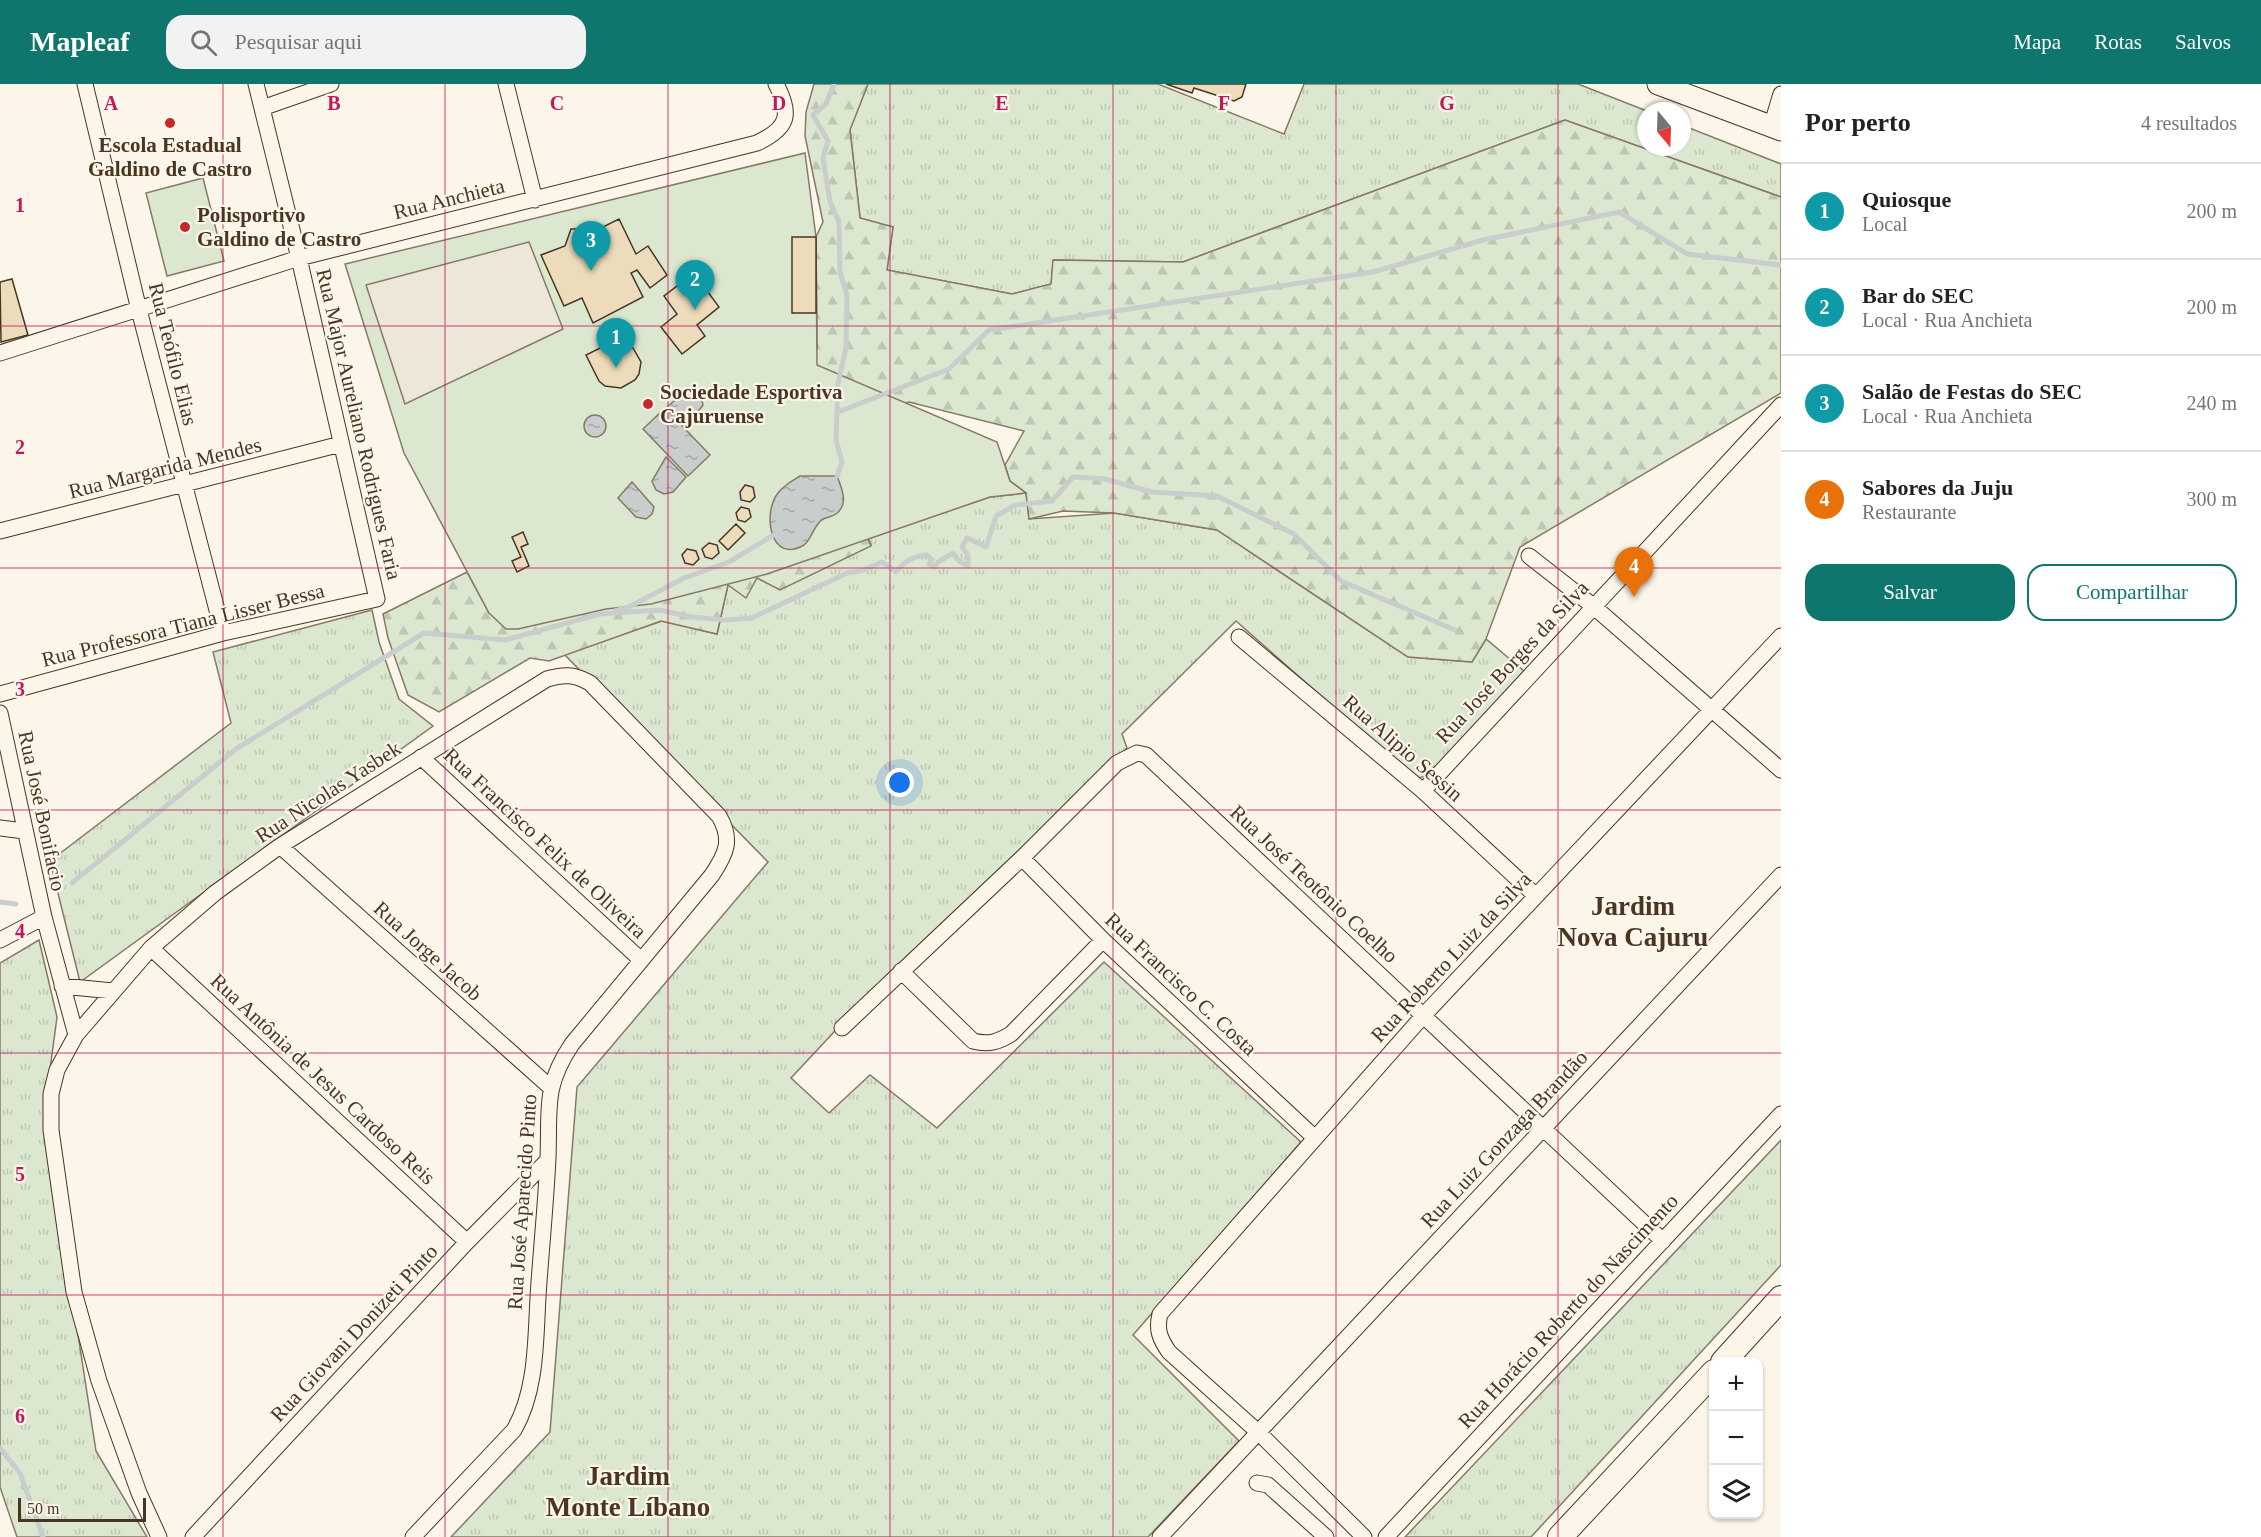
<!DOCTYPE html>
<html lang="pt">
<meta charset="utf-8">
<style>
:root{--surface:#fff;--page:#f2f2f2;--text:#202124;--muted:#757577;--line:#e0e0e0;--accent:#0f766e}
body{margin:0;font-family:"Times New Roman",serif;background:var(--page);color:var(--text)}
.controls{position:absolute;right:18px;bottom:18px;display:grid;overflow:hidden;border-radius:12px;box-shadow:0 2px 4px #0004}
.controls button{width:54px;height:54px;display:grid;place-items:center;padding:0;border:0;border-bottom:2px solid var(--line);background:var(--surface);color:var(--text);font:30px sans-serif}
.compass{position:absolute;left:1637px;top:18px;width:54px;height:54px;border-radius:50%;background:var(--surface);box-shadow:0 2px 4px #0004;rotate:161deg}
.scale{position:absolute;left:18px;bottom:15px;width:128px;box-sizing:border-box;padding-left:6px;border:3px solid #4a3520;border-top:0;font-size:16px;line-height:21px;white-space:nowrap;color:#4a3520;-webkit-text-stroke:4px #fbf6e9;paint-order:stroke}
.you{position:absolute;left:900px;top:699px;width:21px;height:21px;margin:-15px;border:4px solid #fff;border-radius:50%;background:#1a73e8;box-shadow:0 0 0 9px #1a73e833}
.badge{display:grid;place-items:center;width:39px;height:39px;border-radius:50%;background:var(--accent);color:#fff;font-size:20px;font-weight:700}
.pin{position:absolute;translate:-50% -50px;filter:drop-shadow(0 2px 3px #0008)}
.pin::after{content:'';position:absolute;top:32px;width:21px;height:18px;background:inherit;clip-path:polygon(0 0,100% 0,50% 100%)}
.list{margin:0;padding:0;list-style:none}
h2{display:flex;justify-content:space-between;align-items:center;height:78px;margin:0;padding:0 24px;font-size:26px}
h2 small{font-size:20px;font-weight:400;color:var(--muted)}
.list li{display:grid;grid-template-columns:39px 1fr auto;gap:18px;align-items:center;box-sizing:border-box;height:96px;padding:0 24px;border-top:2px solid var(--line)}
.list b{display:block;font-size:22px;white-space:nowrap}
.list p{margin:0;font-size:20px;white-space:nowrap;color:var(--muted)}
.list em{font-size:20px;font-style:normal;color:var(--muted)}
.actions{display:flex;gap:12px;padding:18px 24px}
.actions a{flex:1;padding:14px 0;border:2px solid var(--accent);border-radius:18px;text-align:center;font-size:21px;color:var(--accent)}
.actions .main{background:var(--accent);color:#fff}
.icon{flex:none;width:33px;height:33px;fill:none;stroke:currentColor;stroke-width:2;stroke-linecap:round;stroke-linejoin:round}
.map{position:relative;flex:none;width:1781px;height:1453px;overflow:hidden}
header{display:flex;align-items:center;gap:36px;box-sizing:border-box;height:84px;padding:0 30px;background:var(--accent);color:#fff}
header strong{font-size:28px}
nav{display:flex;gap:33px;margin-inline-start:auto;font-size:21px}
.search{width:420px;height:54px;background:var(--page);display:flex;align-items:center;gap:15px;box-sizing:border-box;padding:0 21px;border-radius:18px;color:var(--muted);font-size:22px}
main{display:flex}
aside{flex:1;background:var(--surface)}
.map>svg:first-child{display:block}
.grass{fill:url(#grass-tufts);stroke:#887966;stroke-width:1.5}
.forest{fill:url(#forest-firs);stroke:#887966;stroke-width:1.5}
.garden{fill:#dce7d0;stroke:#887966;stroke-width:1.5}
.parking{fill:#ede7d9;stroke:#887966;stroke-width:1.5}
.water{fill:url(#water-ripples);stroke:#887966;stroke-width:1.5}
.lines{fill:none;stroke-linecap:round;stroke-linejoin:round}
.stream{stroke:#c9cecd;stroke-width:5}
.building{fill:#ecdcbc;stroke:#4a3520;stroke-width:1.5}
.minor-casing{stroke:#4a3520;stroke-width:17}
.secondary-casing{stroke:#4a3520;stroke-width:23}
.primary-casing{stroke:#4a3520;stroke-width:26}
.minor{stroke:#fbf6e9;stroke-width:15}
.secondary{stroke:#fbf6e9;stroke-width:21}
.primary{stroke:#fbf6e9;stroke-width:24}
.grid{fill:none;stroke:#c2185b;stroke-width:1.5;stroke-opacity:0.55}
.poi-dot{fill:#c62828;stroke:#fbf6e9;stroke-width:2}
.labels{text-anchor:middle;dominant-baseline:central;stroke-width:4.5;stroke-linejoin:round;paint-order:stroke}
.poi-label{font-size:21px;font-weight:bold;fill:#4a3520;stroke:#fbf6e9;text-anchor:start}
.street-label{font-size:21px;fill:#4a3520;stroke:#fbf6e9}
.district-label{font-size:27px;font-weight:bold;fill:#4a3520;stroke:#fbf6e9}
.grid-label{font-size:20px;text-anchor:middle;font-weight:bold;fill:#c2185b;stroke:#fbf6e9;stroke-width:4.5;stroke-linejoin:round;paint-order:stroke}
</style>
<header>
<strong>Mapleaf</strong>
<div class="search"><svg class="icon" aria-label="search" viewBox="0 0 24 24"><circle cx="10" cy="10" r="6"/><path d="M15 15l6 6"/></svg>Pesquisar aqui</div>
<nav><a>Mapa</a><a>Rotas</a><a>Salvos</a></nav>
</header>
<main>
<div class="map">
<svg width="1781" height="1453" viewBox="0 0 1781 1453">
<defs>
<pattern id="grass-tufts" width="24" height="20" patternUnits="userSpaceOnUse" patternTransform="scale(1.5)"><rect width="24" height="20" fill="#dce7d0"/><path d="M3 7l-1-3M5 7V3M7 7l1-3M15 17l-1-3M17 17v-4M19 17l1-3" fill="none" stroke="#bec7b2"/></pattern>
<pattern id="forest-firs" width="22" height="20" patternUnits="userSpaceOnUse" patternTransform="scale(1.5)"><rect width="22" height="20" fill="#dce7d0"/><path d="M5 1l3.5 6h-7zM16 11l3.5 6h-7z" fill="#bec7b2"/></pattern>
<pattern id="water-ripples" width="26" height="14" patternUnits="userSpaceOnUse" patternTransform="scale(1.5)"><rect width="26" height="14" fill="#c9cecd"/><path d="M2 4q2-2 4 0t4 0M15 11q2-2 4 0t4 0" fill="none" stroke="#a5a8a6"/></pattern>
</defs>
<rect width="100%" height="100%" fill="#fbf6e9"/>
<path class="grass" d="M 868,0 L 1158,0 L 1284,50 L 1304,0 L 1578,0 L 1647,27 L 1646,63 L 1682,63 L 1682,41 L 1781,80 L 1781,113 L 1565,36 L 1183,178 L 1054,176 L 1051,200 L 1012,210 L 887,186 L 893,143 L 860,134 L 850,45 Z
M 1026,409 L 1029,435 L 1115,429 L 1217,446 L 1408,573 L 1472,578 L 1486,555 L 1524,587 L 1433,690 L 1415,695 L 1236,537 L 1122,650 L 1127,664 L 890,888 L 791,994 L 829,1029 L 870,991 L 937,1044 L 1104,878 L 1301,1058 L 1133,1251 L 1239,1357 L 1148,1453 L 451,1453 L 550,1348 L 577,1003 L 768,778 L 564,570 L 662,537 L 717,550 L 728,501 L 871,461 L 868,454 L 990,413 Z
M 372,526 L 379,558 L 399,615 L 433,642 L 80,898 L 50,777 L 231,639 L 213,568 Z
M 39,856 L 57,933 L 44,1031 L 96,1367 L 147,1453 L 17,1453 L 0,1403 L 0,879 Z
M 1781,1056 L 1781,1181 L 1531,1453 L 1405,1453 Z"/>
<path class="forest" d="M 814,0 L 868,0 L 850,46 L 860,134 L 893,143 L 887,186 L 1012,210 L 1051,200 L 1053,176 L 1183,178 L 1565,36 L 1781,113 L 1781,309 L 1520,463 L 1486,555 L 1472,578 L 1408,573 L 1217,446 L 1114,429 L 1063,427 L 1029,435 L 1026,409 L 1010,397 L 1005,381 L 1024,347 L 909,318 L 856,338 L 797,323 L 817,264 L 816,153 L 823,138 L 805,52 L 806,28 Z
M 863,443 L 871,462 L 780,506 L 757,494 L 746,514 L 728,501 L 717,550 L 661,537 L 549,577 L 530,574 L 439,628 L 408,611 L 388,554 L 383,530 L 467,488 L 489,529 Z"/>
<path class="garden" d="M 805,69 L 816,153 L 817,281 L 997,358 L 1010,397 L 1026,409 L 990,413 L 767,490 L 651,520 L 606,525 L 518,545 L 506,545 L 489,529 L 404,369 L 345,180 Z
M 203,94 L 224,177 L 167,192 L 146,109 Z"/>
<path class="parking" d="M 529,158 L 563,245 L 405,320 L 366,201 Z"/>
<path class="water" d="M 686,307 L 701,311 L 703,321 L 686,343 L 667,323 Z
M 665,324 L 710,371 L 688,392 L 643,345 Z
M584 342a11 11 0 1 1 22 0a11 11 0 1 1-22 0Z
M 666,373 L 686,393 L 673,408 L 664,410 L 656,406 L 652,397 Z
M 800,392 L 837,392 C 842,405 849,420 836,430 C 832,433 827,433 823,435 C 814,440 812,455 804,461 C 770,481 762,429 778,409 C 784,401 792,397 800,392 Z
M 632,398 L 654,423 L 652,430 L 646,435 L 636,433 L 618,414 Z"/>
<g class="lines">
<path class="stream" d="M 834,0 L 826,20 L 813,31 L 828,57 L 823,74 L 830,118 L 839,138 L 840,188 L 847,211 L 846,264 L 838,299 L 836,356 L 842,378 L 837,392
M 838,328 L 949,285 L 989,246 L 1373,188 L 1483,156 L 1619,128 L 1687,170 L 1781,181
M 615,527 L 629,523 L 684,494 L 729,478 L 772,452
M 72,799 L 236,665 L 424,549 L 505,556 L 600,530 L 660,526 L 691,533 L 725,536 L 752,534 L 847,489 L 861,487 L 882,478 L 896,488 C 905,477 913,472 927,471 L 932,476 L 929,480 L 935,483 L 938,478 L 953,469 L 959,477 L 968,482 L 968,471 L 962,463 L 967,454 L 986,463 L 996,432 L 1015,421 L 1052,417 L 1073,393 L 1105,395 L 1152,408 L 1217,412 L 1294,450 L 1341,497 L 1455,546
M 0,818 L 16,820
M 0,1364 L 20,1389 L 43,1453"/>
</g>
<path class="building" d="M 1166,0 L 1246,0 L 1242,13 L 1234,17 L 1194,4 L 1192,9 Z
M 619,135 L 636,170 L 648,162 L 667,191 L 650,204 L 637,186 L 631,189 L 643,213 L 593,239 L 582,214 L 564,222 L 541,171 L 565,162 L 571,145 L 583,145 L 591,149 Z
M 792,153 L 816,153 L 816,229 L 792,229 Z
M 694,189 L 719,223 L 697,241 L 705,252 L 682,270 L 661,243 L 677,230 L 664,212 Z
M 12,195 L 28,251 L 1,258 L 0,198 Z
M 612,258 L 626,259 L 633,264 L 641,278 L 639,290 L 635,296 L 621,304 L 605,302 L 599,297 L 586,271 Z
M 745,401 L 753,403 L 755,413 L 750,418 L 741,416 L 740,408 Z
M 741,423 L 749,425 L 751,433 L 745,438 L 738,436 L 736,429 Z
M 736,440 L 745,449 L 728,466 L 719,457 Z
M 523,448 L 528,460 L 521,463 L 529,482 L 517,488 L 512,477 L 521,473 L 512,453 Z
M 709,459 L 717,461 L 719,469 L 712,475 L 705,473 L 702,465 Z
M 687,465 L 696,467 L 699,475 L 693,481 L 685,479 L 682,471 Z"/>
<g class="lines">
<defs>
<path id="minor" d="M 85,0 L 139,226 L 223,549
M 506,0 L 535,116
M 262,24 L 331,0
M 1771,43 L 1781,10
M 0,269 L 299,174 L 757,59 C 789,44 792,30 776,0
M 0,447 L 341,360
M 1529,472 L 1593,522 L 1781,686
M 1239,553 L 1423,707 L 1536,812
M 0,610 L 223,549 L 377,515 L 299,174 L 256,0
M 0,629 L 44,833 L 76,951 L 57,986 L 51,1010 L 51,1046 L 74,1208 L 99,1297 L 139,1409 L 159,1453
M 421,673 L 640,875
M 1423,707 L 1781,321
M 0,744 L 24,747
M 280,762 L 550,1003
M 1022,774 L 1103,856 L 1315,1054
M 0,856 L 44,833
M 151,864 L 467,1158
M 901,887 L 973,957 C 989,961 998,958 1011,950 L 1103,856
M 62,902 L 113,907
M 842,944 L 1022,774 L 1117,679 L 1137,669 L 1146,671 L 1663,1157
M 76,951 L 151,864 L 215,809 L 280,762 L 547,595 C 564,590 574,590 590,599 L 719,732 C 733,756 726,770 712,791 L 572,960 C 543,1003 550,1025 548,1074 C 546,1116 542,1157 539,1198 C 535,1247 539,1303 514,1346 L 413,1453
M 1257,1399 L 1268,1401 L 1326,1453
M 193,1453 L 467,1158 L 548,1076
M 1160,1453 L 1781,791
M 1364,1453 L 1258,1348 L 1169,1268 C 1160,1255 1156,1246 1160,1230 L 1423,932 L 1781,552
M 1386,1453 L 1781,1030"/>
<path id="secondary" d="M 1658,0 L 1781,46"/>
<path id="primary" d="M 1723,1278 L 1781,1214
M 1560,1453 L 1714,1288"/>
</defs>
<use href="#minor" class="minor-casing"/>
<use href="#secondary" class="secondary-casing"/>
<use href="#primary" class="primary-casing"/>
<use href="#minor" class="minor"/>
<use href="#secondary" class="secondary"/>
<use href="#primary" class="primary"/>
</g>
<path class="grid" d="M 223,0 L 223,1453M 445,0 L 445,1453M 668,0 L 668,1453M 890,0 L 890,1453M 1113,0 L 1113,1453M 1336,0 L 1336,1453M 1558,0 L 1558,1453M 0,242 L 1781,242M 0,484 L 1781,484M 0,726 L 1781,726M 0,969 L 1781,969M 0,1211 L 1781,1211"/>
<g class="poi-dot">
<circle cx="170" cy="39" r="6"/>
<circle cx="185" cy="143" r="6"/>
<circle cx="648" cy="320" r="6"/>
</g>
<g class="labels">
<g class="poi-label">
<text x="170" y="61" text-anchor="middle">Escola Estadual<tspan x="170" dy="24">Galdino de Castro</tspan></text>
<text x="197" y="131">Polisportivo<tspan x="197" dy="24">Galdino de Castro</tspan></text>
<text x="660" y="308">Sociedade Esportiva<tspan x="660" dy="24">Cajuruense</tspan></text>
</g>
<g class="street-label">
<text transform="translate(449 115) rotate(-14)">Rua Anchieta</text>
<text transform="translate(173 270) rotate(76)">Rua Teófilo Elias</text>
<text transform="translate(359 340) rotate(77)">Rua Major Aureliano Rodrigues Faria</text>
<text transform="translate(165 384) rotate(-14)">Rua Margarida Mendes</text>
<text transform="translate(183 541) rotate(-14)">Rua Professora Tiana Lisser Bessa</text>
<text transform="translate(1512 578) rotate(-47)">Rua José Borges da Silva</text>
<text transform="translate(1403 664) rotate(41)">Rua Alipio Sessin</text>
<text transform="translate(328 708) rotate(-33)">Rua Nicolas Yasbek</text>
<text transform="translate(42 727) rotate(78)">Rua José Bonifacio</text>
<text transform="translate(545 759) rotate(43)">Rua Francisco Felix de Oliveira</text>
<text transform="translate(1314 800) rotate(43)">Rua José Teotônio Coelho</text>
<text transform="translate(428 867) rotate(42)">Rua Jorge Jacob</text>
<text transform="translate(1451 873) rotate(-47)">Rua Roberto Luiz da Silva</text>
<text transform="translate(1181 900) rotate(43)">Rua Francisco C. Costa</text>
<text transform="translate(323 995) rotate(43)">Rua Antônia de Jesus Cardoso Reis</text>
<text transform="translate(1504 1055) rotate(-47)">Rua Luiz Gonzaga Brandão</text>
<text transform="translate(522 1118) rotate(-86)">Rua José Aparecido Pinto</text>
<text transform="translate(1568 1227) rotate(-47)">Rua Horácio Roberto do Nascimento</text>
<text transform="translate(354 1249) rotate(-47)">Rua Giovani Donizeti Pinto</text>
</g>
<g class="district-label">
<text x="1633" y="822">Jardim<tspan x="1633" dy="31">Nova Cajuru</tspan></text>
<text x="628" y="1392">Jardim<tspan x="628" dy="31">Monte Líbano</tspan></text>
</g>
</g>
<g class="grid-label">
<text x="111" y="26">A</text>
<text x="334" y="26">B</text>
<text x="557" y="26">C</text>
<text x="779" y="26">D</text>
<text x="1002" y="26">E</text>
<text x="1224" y="26">F</text>
<text x="1447" y="26">G</text>
<text x="20" y="128">1</text>
<text x="20" y="370">2</text>
<text x="20" y="612">3</text>
<text x="20" y="854">4</text>
<text x="20" y="1097">5</text>
<text x="20" y="1339">6</text>
</g>
</svg>
<div class="controls">
<button>+</button>
<button>−</button>
<button><svg class="icon" aria-label="layers" viewBox="0 0 24 24"><path d="M12 4l9 5-9 5-9-5zM3 14l9 5 9-5"/></svg></button>
</div>
<svg class="compass" viewBox="-18 -18 36 36"><path d="M0-13l5 13h-10z" fill="#e53935"/><path d="M0 13l5-13h-10z" fill="#757577"/></svg>
<div class="scale">50 m</div>
<div class="you"></div>
<div class="pin badge" style="left:616px;top:284px;background:#0f9aa8">1</div>
<div class="pin badge" style="left:695px;top:226px;background:#0f9aa8">2</div>
<div class="pin badge" style="left:591px;top:187px;background:#0f9aa8">3</div>
<div class="pin badge" style="left:1634px;top:513px;background:#e8710a">4</div>
</div>
<aside>
<h2>Por perto<small>4 resultados</small></h2>
<ul class="list">
<li><span class="badge" style="background:#0f9aa8">1</span><div><b>Quiosque</b><p>Local</p></div><em>200 m</em></li>
<li><span class="badge" style="background:#0f9aa8">2</span><div><b>Bar do SEC</b><p>Local · Rua Anchieta</p></div><em>200 m</em></li>
<li><span class="badge" style="background:#0f9aa8">3</span><div><b>Salão de Festas do SEC</b><p>Local · Rua Anchieta</p></div><em>240 m</em></li>
<li><span class="badge" style="background:#e8710a">4</span><div><b>Sabores da Juju</b><p>Restaurante</p></div><em>300 m</em></li>
</ul>
<div class="actions"><a class="main">Salvar</a><a>Compartilhar</a></div>
</aside>
</main>
